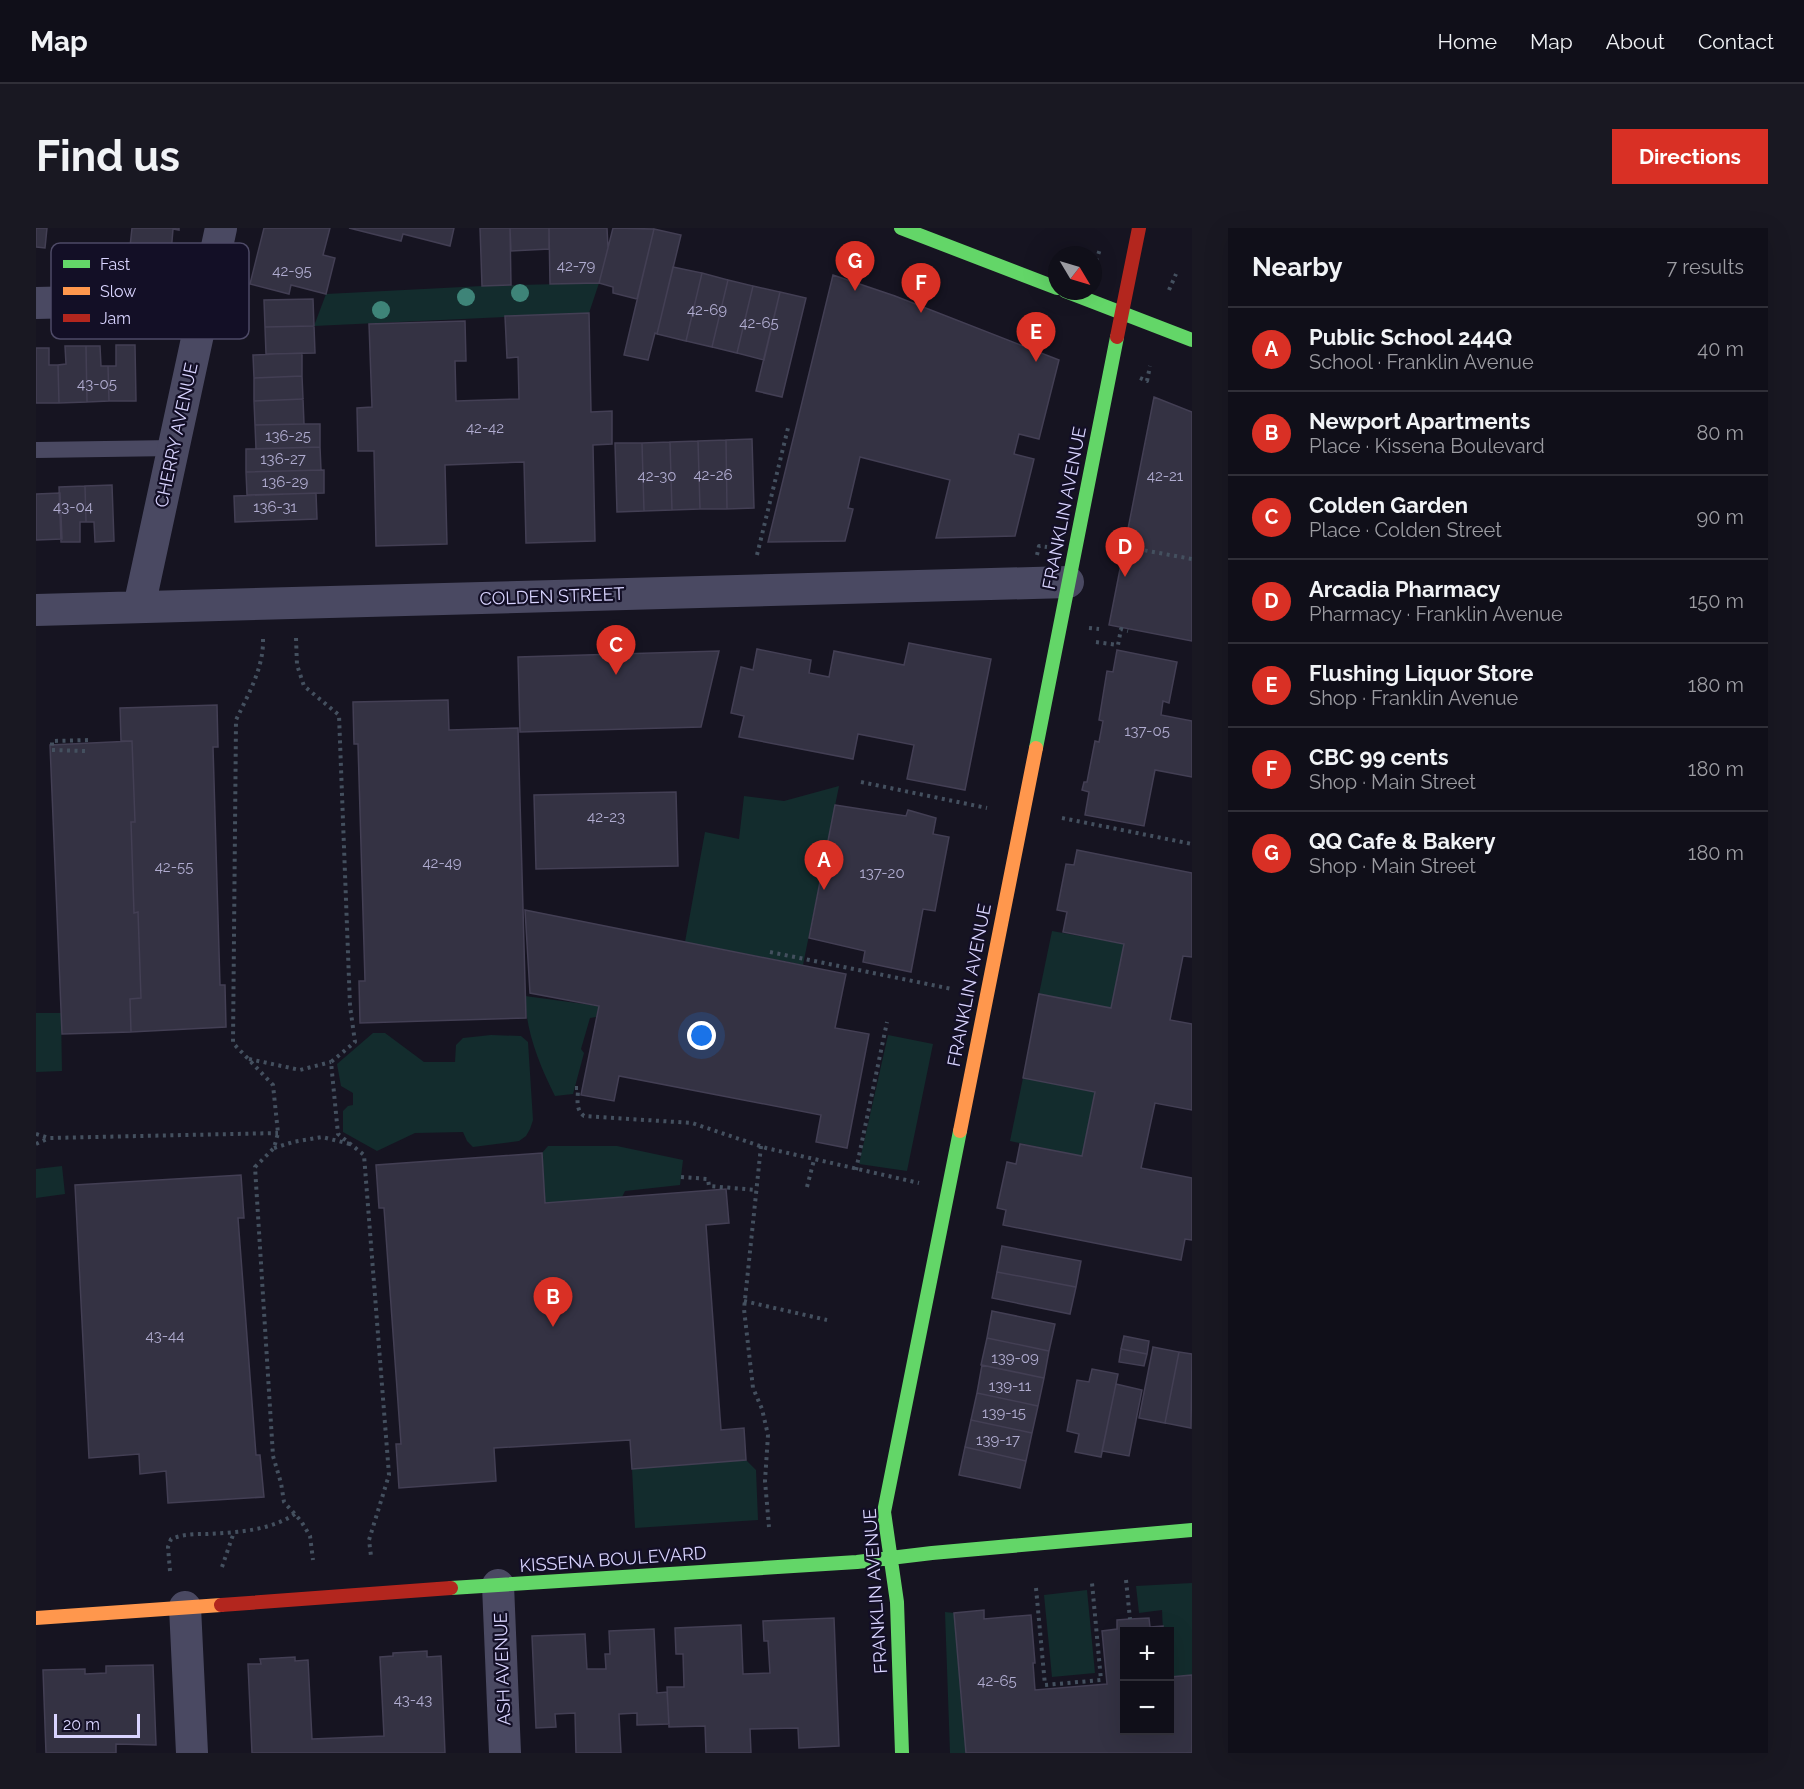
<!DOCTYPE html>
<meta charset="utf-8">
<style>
:root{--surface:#100f19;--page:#191822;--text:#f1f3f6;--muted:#9c9ca2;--line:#302f38;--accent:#d93025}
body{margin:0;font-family:Raleway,sans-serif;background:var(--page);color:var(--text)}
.controls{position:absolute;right:18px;bottom:18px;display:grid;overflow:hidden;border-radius:0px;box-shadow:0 6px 24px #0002}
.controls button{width:54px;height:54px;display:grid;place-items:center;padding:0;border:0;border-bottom:2px solid var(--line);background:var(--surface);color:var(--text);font:30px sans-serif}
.compass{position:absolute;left:1012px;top:18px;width:54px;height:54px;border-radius:50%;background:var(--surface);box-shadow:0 6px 24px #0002;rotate:128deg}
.scale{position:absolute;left:18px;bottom:15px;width:86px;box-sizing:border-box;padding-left:6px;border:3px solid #d9d4ff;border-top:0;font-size:16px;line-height:21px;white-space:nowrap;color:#d9d4ff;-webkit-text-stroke:4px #130f26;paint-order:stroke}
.you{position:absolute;left:666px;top:808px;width:21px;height:21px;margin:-15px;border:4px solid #fff;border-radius:50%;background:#1a73e8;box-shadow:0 0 0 9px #1a73e833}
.badge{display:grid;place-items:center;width:39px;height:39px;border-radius:50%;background:var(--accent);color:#fff;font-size:20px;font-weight:700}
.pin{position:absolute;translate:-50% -50px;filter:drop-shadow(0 2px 3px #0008)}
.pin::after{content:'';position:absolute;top:32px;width:21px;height:18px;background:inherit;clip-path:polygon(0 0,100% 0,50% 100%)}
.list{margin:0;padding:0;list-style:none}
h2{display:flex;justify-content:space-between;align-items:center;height:78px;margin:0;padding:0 24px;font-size:26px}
h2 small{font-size:20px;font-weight:400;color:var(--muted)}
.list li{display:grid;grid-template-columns:39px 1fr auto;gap:18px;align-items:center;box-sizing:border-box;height:84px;padding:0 24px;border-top:2px solid var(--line)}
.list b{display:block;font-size:22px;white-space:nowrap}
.list p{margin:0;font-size:20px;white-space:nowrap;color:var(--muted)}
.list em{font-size:20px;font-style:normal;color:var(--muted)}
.map{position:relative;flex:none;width:1156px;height:1525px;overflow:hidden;border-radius:0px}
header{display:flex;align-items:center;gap:36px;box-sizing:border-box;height:84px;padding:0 30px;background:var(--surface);border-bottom:2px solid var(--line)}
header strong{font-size:28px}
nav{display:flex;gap:33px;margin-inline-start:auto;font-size:21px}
.intro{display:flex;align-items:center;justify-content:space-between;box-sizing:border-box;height:144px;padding:0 36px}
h1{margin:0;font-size:42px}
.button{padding:15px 27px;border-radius:0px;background:var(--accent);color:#fff;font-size:21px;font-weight:700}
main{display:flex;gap:36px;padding:0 36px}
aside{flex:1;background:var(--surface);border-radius:0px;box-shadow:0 6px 24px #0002}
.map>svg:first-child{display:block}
.green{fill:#132c2d}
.building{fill:#343243;stroke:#433f54;stroke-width:1.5}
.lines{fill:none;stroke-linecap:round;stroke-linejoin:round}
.path{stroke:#44505f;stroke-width:4;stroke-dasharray:3 4.5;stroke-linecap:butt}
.lane{stroke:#4a4962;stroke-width:16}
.street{stroke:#4a4962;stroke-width:32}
.fast{stroke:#63d668;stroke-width:14}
.slow{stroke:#ff974d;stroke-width:14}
.jam{stroke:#b3261e;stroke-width:14}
.tree{fill:#3e8478}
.labels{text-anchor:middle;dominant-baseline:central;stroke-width:4.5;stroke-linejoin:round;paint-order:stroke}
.number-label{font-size:15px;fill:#b0acd0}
.street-label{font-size:18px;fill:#d9d4ff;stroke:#130f26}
.key{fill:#130f26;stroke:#4e4a67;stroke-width:1.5}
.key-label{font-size:16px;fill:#d9d4ff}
</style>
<header>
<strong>Map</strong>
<nav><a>Home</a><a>Map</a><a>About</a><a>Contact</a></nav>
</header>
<div class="intro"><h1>Find us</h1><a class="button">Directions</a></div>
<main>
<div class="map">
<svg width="1156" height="1525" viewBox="0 0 1156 1525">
<rect width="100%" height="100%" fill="#161421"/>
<path class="green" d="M 563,55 L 553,85 L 278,98 L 290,66 L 446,58 Z
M 803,558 L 767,737 L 649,714 L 669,604 L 703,611 L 708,568 L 748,573 Z
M 1016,703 L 1088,716 L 1075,780 L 1003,766 Z
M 489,768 L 563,778 L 560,789 L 554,790 L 545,821 L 548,825 L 537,866 L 519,868 C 503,836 490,804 489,768 Z
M 0,785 L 25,785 L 26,843 L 0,844 Z
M 337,805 L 349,805 L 388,834 L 419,834 L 420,817 L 427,810 L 455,807 L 485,808 L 492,814 L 497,892 L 494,901 L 490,908 L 483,913 L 437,919 L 431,913 L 427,904 L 379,905 L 341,923 L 307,904 L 307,883 L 312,878 L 317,877 L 317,865 L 305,858 L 301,836 Z
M 852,807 L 897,816 L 871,943 L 823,936 Z
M 987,850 L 1059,864 L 1046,928 L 974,913 Z
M 512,918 L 581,918 L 647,932 L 644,957 L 589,963 L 586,969 L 509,975 L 506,925 Z
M 26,938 L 29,966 L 0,970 L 0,941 Z
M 710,1232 L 720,1242 L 722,1292 L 599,1300 L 596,1241 Z
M 1156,1355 L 1156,1447 L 1134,1449 L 1134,1404 L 1127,1403 L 1126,1382 L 1103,1385 L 1100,1358 Z
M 1051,1362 L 1059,1445 L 1016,1449 L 1008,1367 Z
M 909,1384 L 918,1385 L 930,1525 L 914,1525 Z"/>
<path class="building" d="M 0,0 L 11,0 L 9,20 L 0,19 Z
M 96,0 L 143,0 L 143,2 L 137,1 L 134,38 L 110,35 L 110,39 L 92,37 Z
M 228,0 L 294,0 L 287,27 L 299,30 L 290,66 L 255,57 L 253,66 L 214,56 Z
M 313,0 L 418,0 L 414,18 L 367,6 L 365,13 Z
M 444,0 L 474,0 L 475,57 L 446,58 Z
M 474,0 L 513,0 L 513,21 L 475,23 Z
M 513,0 L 571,0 L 572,20 L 563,55 L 514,56 Z
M 577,0 L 618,1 L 601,71 L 577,65 L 577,59 L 563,55 Z
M 618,1 L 645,7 L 621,106 L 619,105 L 612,132 L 588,127 Z
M 637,39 L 666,45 L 650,113 L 621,106 Z
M 666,45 L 692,52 L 676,119 L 650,113 Z
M 797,47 L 859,68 L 1023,132 L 1003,211 L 983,206 L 978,226 L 998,231 L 979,308 L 900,310 L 914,252 L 824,229 L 812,280 L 817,281 L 809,313 L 732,314 Z
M 692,52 L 717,58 L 701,125 L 676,119 Z
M 717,58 L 744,64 L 728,132 L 701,125 Z
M 744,64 L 770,70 L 746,169 L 720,163 Z
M 277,71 L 278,98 L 229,99 L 228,72 Z
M 553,85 L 555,184 L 576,183 L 576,216 L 557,217 L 559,313 L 490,315 L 488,234 L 409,237 L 411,316 L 340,318 L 338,223 L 322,223 L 321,180 L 336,179 L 333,96 L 429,93 L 430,133 L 419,133 L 420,173 L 483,171 L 482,129 L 471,130 L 469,88 Z
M 278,98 L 279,125 L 230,126 L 229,99 Z
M 80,117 L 99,117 L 100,173 L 73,173 L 72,138 L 80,138 Z
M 29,118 L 50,118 L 51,174 L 23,175 L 22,137 L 30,136 Z
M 50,118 L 64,118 L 65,138 L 72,138 L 73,173 L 51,174 Z
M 0,120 L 13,120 L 13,137 L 22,137 L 23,175 L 0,175 Z
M 266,125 L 266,148 L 218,150 L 217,127 Z
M 266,148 L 267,171 L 218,173 L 218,150 Z
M 1118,169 L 1156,184 L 1156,413 L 1073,397 Z
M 267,171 L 268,196 L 219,197 L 218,173 Z
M 268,196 L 284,196 L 284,219 L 220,221 L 219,197 Z
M 716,211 L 718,280 L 691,281 L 690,212 Z
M 690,212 L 691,281 L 664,281 L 662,213 Z
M 662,213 L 664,281 L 636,282 L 634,214 Z
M 634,214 L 636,282 L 608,283 L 606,215 Z
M 579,215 L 606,215 L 608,283 L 581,284 Z
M 284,219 L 285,242 L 210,244 L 210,221 Z
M 288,242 L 288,265 L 211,267 L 210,244 Z
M 76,257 L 78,313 L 59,314 L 58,294 L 50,294 L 49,258 Z
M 49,258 L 50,294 L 44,294 L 44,314 L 25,314 L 23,259 Z
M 24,265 L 26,311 L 0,312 L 0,266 Z
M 280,265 L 281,291 L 199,294 L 198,268 Z
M 873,415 L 955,431 L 929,562 L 871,551 L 878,517 L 822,506 L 817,531 L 703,509 L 708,488 L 695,485 L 705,439 L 717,442 L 721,421 L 775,432 L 773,445 L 793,449 L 798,423 L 868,437 Z
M 1081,422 L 1141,434 L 1133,475 L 1127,473 L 1125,487 L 1156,493 L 1156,549 L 1119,542 L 1108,598 L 1049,587 L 1053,564 L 1046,562 L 1048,554 L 1051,554 L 1059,513 L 1063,514 L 1067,493 L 1063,492 L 1071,443 L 1077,444 Z
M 683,423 L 665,499 L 484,504 L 482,429 Z
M 412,472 L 413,502 L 482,500 L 490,790 L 324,795 L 323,753 L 329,753 L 322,516 L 318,516 L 317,474 Z
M 181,477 L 182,519 L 177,519 L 184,757 L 189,757 L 190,799 L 95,804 L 94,771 L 105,770 L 102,684 L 98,685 L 95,594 L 99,594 L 96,513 L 85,513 L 84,480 Z
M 96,513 L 99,594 L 95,594 L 98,685 L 102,684 L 105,770 L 94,771 L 95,804 L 26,806 L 14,517 Z
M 640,564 L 642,638 L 500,641 L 498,567 Z
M 799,577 L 870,588 L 872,582 L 900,590 L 897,606 L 913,609 L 899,683 L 887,681 L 875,744 L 827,734 L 829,723 L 773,710 Z
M 1041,622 L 1156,645 L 1156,729 L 1147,728 L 1134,792 L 1156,796 L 1156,882 L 1119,875 L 1105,940 L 1156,950 L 1156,1012 L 1149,1011 L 1145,1032 L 967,997 L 970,982 L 961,980 L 971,934 L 980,936 L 984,916 L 1046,928 L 1059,864 L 987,850 L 1003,766 L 1075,780 L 1088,716 L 1027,704 L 1031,684 L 1021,682 L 1030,636 L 1038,637 Z
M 489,682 L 810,746 L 799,800 L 833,806 L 811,920 L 780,914 L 785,887 L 583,848 L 578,873 L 545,867 L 563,778 L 494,765 Z
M 506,925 L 509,975 L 690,961 L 693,995 L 670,997 L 685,1202 L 708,1200 L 710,1232 L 596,1241 L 594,1212 L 458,1220 L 460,1253 L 363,1260 L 360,1216 L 365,1216 L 348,980 L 343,980 L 340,937 Z
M 205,947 L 208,990 L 202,990 L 220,1227 L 224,1227 L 228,1269 L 132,1275 L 130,1243 L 104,1246 L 103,1226 L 53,1230 L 39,957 Z
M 966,1018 L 1045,1033 L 1040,1059 L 961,1044 Z
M 961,1044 L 1040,1059 L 1034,1086 L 956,1070 Z
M 956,1083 L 1019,1096 L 1013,1123 L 951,1110 Z
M 1088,1108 L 1113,1113 L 1111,1126 L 1085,1121 Z
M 951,1110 L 1013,1123 L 1008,1150 L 945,1137 Z
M 1117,1119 L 1143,1124 L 1129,1195 L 1103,1190 Z
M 1085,1121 L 1111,1126 L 1108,1138 L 1083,1134 Z
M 1143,1124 L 1156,1126 L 1155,1200 L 1129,1195 Z
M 946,1137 L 1008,1150 L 1002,1178 L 941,1165 Z
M 1056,1141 L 1082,1146 L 1065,1229 L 1039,1224 L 1043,1206 L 1031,1203 L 1041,1152 L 1053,1154 Z
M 1080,1156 L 1106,1162 L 1093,1228 L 1066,1223 Z
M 941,1165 L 1002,1178 L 996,1205 L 935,1192 Z
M 935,1192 L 996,1205 L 990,1233 L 929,1219 Z
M 929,1219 L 990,1233 L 984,1260 L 923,1247 Z
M 948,1382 L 948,1391 L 995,1387 L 999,1435 L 997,1435 L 999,1462 L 1071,1456 L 1066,1403 L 1081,1401 L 1081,1392 L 1094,1391 L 1113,1390 L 1114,1399 L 1127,1398 L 1127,1404 L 1088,1404 L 1088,1502 L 1134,1502 L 1134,1449 L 1156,1447 L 1156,1525 L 930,1525 L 918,1385 Z
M 798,1390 L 803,1518 L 763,1520 L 762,1500 L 714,1501 L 715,1525 L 670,1525 L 669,1498 L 633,1499 L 631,1459 L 648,1459 L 647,1426 L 640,1426 L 639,1400 L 705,1397 L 707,1446 L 734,1445 L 732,1413 L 728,1413 L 727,1393 Z
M 618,1401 L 621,1465 L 631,1464 L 633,1496 L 601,1497 L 601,1485 L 583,1486 L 585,1525 L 540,1525 L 539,1485 L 519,1486 L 520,1499 L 500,1500 L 496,1408 L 549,1406 L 551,1441 L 570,1441 L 569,1426 L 574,1426 L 573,1403 Z
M 391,1423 L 391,1429 L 405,1428 L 409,1525 L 216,1525 L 212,1436 L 225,1436 L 224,1431 L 259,1429 L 259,1433 L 272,1432 L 276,1511 L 348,1508 L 344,1429 L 357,1428 L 357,1425 Z
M 117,1437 L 120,1517 L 80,1516 L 80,1525 L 10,1525 L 7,1442 L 49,1441 L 49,1446 L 70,1445 L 70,1438 Z"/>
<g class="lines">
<path class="path" d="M 1060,33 L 1064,21
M 1133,62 L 1140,46
M 1104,150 L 1111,153 L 1114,138
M 1079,317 L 1156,331
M 721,327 L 752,200
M 1001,327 L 1003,318 L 1011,319
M 1053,400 L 1063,401
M 260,410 L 261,437 L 268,458 L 303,487 L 314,778 L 319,814 L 295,834 L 302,906 L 328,927 L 353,1247 L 333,1312 L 335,1328
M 227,411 C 228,439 212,467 200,492 L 197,815 L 237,857 L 242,905 L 238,920 L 219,939 L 237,1228 L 245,1255 L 248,1274 L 265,1293 L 274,1308 L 277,1332
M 1060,414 L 1082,417 L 1085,401 L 1092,403
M 49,523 L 16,522 L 16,513 L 55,512
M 825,554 L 951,580
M 1026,590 L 1156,616
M 734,724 L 916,761
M 213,831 L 264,842 L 295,834
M 539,860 L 542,860 C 542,871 539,881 548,888 L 656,895 L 730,920 L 883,955
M 0,906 L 13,910 L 242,905
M 0,916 L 13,910
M 725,918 L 708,1081 L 717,1160 L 726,1181 L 732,1207 L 729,1253 L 733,1299
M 238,920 L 257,914 L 286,909 L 314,916
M 820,942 L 851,794
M 645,949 L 672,951 L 673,958 L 720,962
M 771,959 L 778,932
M 708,1073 L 791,1092
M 186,1339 L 198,1304
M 134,1343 L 132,1319 L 135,1311 C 147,1306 160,1306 172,1306 C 202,1304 233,1303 259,1286
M 1090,1352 L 1094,1391
M 1000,1360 L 1009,1457 L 1065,1452 L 1056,1355"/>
<path class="lane" d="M 0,222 L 138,220"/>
<path class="street" d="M 0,75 L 170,71
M 103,379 L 185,0
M 0,382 L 1032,354
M 462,1357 L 469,1525
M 149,1379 L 156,1525"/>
<path class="fast" d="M 865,0 L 1021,60
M 1029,63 L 1156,112
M 1000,520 L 1081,109
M 415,1360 L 821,1334 L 896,1325 L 1156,1302
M 866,1525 L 861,1374 L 848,1284 L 924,903"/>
<path class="slow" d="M 924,903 L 1000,520
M 0,1390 L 185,1377"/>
<path class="jam" d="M 1081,109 L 1103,0
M 185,1377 L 415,1360"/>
</g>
<g class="tree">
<circle cx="484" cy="65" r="9"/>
<circle cx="430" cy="69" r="9"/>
<circle cx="345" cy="82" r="9"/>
</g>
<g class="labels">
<g class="number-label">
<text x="540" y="38">42-79</text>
<text x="256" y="43">42-95</text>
<text x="671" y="82">42-69</text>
<text x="723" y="95">42-65</text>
<text x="61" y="156">43-05</text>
<text x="449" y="200">42-42</text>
<text x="252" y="208">136-25</text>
<text x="247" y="231">136-27</text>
<text x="677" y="247">42-26</text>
<text x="621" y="248">42-30</text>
<text x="1129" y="248">42-21</text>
<text x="249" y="254">136-29</text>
<text x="37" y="279">43-04</text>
<text x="239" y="279">136-31</text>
<text x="1111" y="503">137-05</text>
<text x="570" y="589">42-23</text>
<text x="406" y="635">42-49</text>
<text x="138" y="639">42-55</text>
<text x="846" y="645">137-20</text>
<text x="129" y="1108">43-44</text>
<text x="979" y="1130">139-09</text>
<text x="974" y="1158">139-11</text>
<text x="968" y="1185">139-15</text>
<text x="962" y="1212">139-17</text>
<text x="961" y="1453">42-65</text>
<text x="377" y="1472">43-43</text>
</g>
<g class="street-label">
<text transform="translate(140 207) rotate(-78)">CHERRY AVENUE</text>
<text transform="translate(1028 280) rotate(-79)">FRANKLIN AVENUE</text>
<text transform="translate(516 368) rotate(-2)">COLDEN STREET</text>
<text transform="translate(933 757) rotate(-79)">FRANKLIN AVENUE</text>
<text transform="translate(577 1331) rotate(-4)">KISSENA BOULEVARD</text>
<text transform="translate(839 1363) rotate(-94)">FRANKLIN AVENUE</text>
<text transform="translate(466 1441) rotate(-92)">ASH AVENUE</text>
</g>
</g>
<rect x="15" y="15" width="198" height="96" rx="9" class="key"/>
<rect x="27" y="32" width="27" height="8" fill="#63d668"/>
<rect x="27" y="59" width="27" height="8" fill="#ff974d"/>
<rect x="27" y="86" width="27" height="8" fill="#b3261e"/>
<g class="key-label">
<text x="64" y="42">Fast</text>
<text x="64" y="69">Slow</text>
<text x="64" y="96">Jam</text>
</g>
</svg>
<div class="controls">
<button>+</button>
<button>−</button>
</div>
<svg class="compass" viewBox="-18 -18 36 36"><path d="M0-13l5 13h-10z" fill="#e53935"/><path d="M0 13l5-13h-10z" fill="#9c9ca2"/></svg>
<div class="scale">20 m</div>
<div class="you"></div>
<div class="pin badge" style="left:788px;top:662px">A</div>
<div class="pin badge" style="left:517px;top:1099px">B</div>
<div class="pin badge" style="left:580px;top:447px">C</div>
<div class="pin badge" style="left:1089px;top:349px">D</div>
<div class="pin badge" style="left:1000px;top:134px">E</div>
<div class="pin badge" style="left:885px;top:85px">F</div>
<div class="pin badge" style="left:819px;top:63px">G</div>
</div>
<aside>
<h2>Nearby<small>7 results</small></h2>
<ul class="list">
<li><span class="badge">A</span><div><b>Public School 244Q</b><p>School · Franklin Avenue</p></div><em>40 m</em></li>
<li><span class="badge">B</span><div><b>Newport Apartments</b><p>Place · Kissena Boulevard</p></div><em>80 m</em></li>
<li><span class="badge">C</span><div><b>Colden Garden</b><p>Place · Colden Street</p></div><em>90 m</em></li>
<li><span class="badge">D</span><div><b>Arcadia Pharmacy</b><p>Pharmacy · Franklin Avenue</p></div><em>150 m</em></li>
<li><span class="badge">E</span><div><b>Flushing Liquor Store</b><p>Shop · Franklin Avenue</p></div><em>180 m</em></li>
<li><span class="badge">F</span><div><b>CBC 99 cents</b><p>Shop · Main Street</p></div><em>180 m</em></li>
<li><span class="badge">G</span><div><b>QQ Cafe &amp; Bakery</b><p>Shop · Main Street</p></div><em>180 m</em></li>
</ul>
</aside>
</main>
